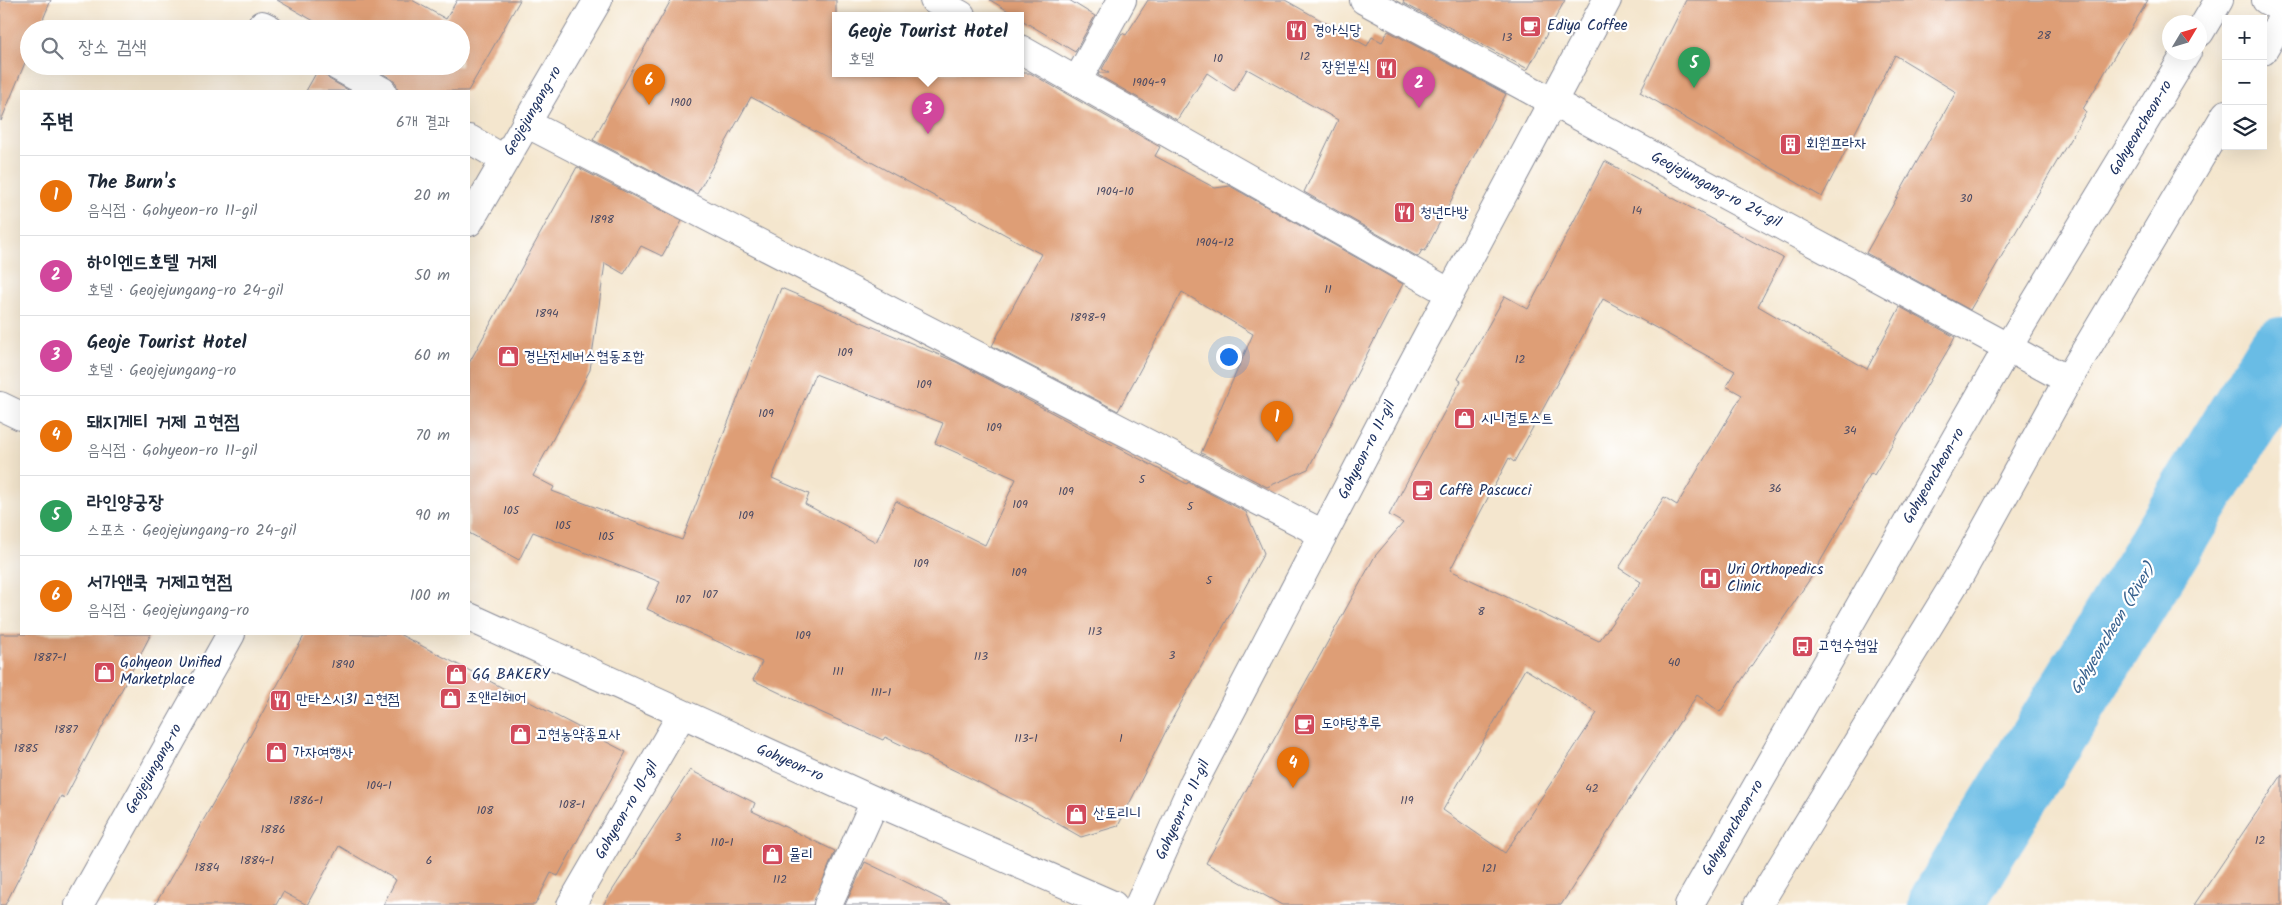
<!DOCTYPE html>
<html lang="ko">
<meta charset="utf-8">
<style>
:root{--surface:#fff;--page:#f2f2f3;--text:#1f2937;--muted:#747a83;--line:#e0e1e3;--accent:#d1495b}
body{margin:0;font-family:Kalam,"Poor Story",sans-serif;background:var(--page);color:var(--text)}
.controls{position:absolute;right:15px;top:15px;display:grid;overflow:hidden;border-radius:0px;box-shadow:0 5px 20px #0002}
.controls button{width:45px;height:45px;display:grid;place-items:center;padding:0;border:0;border-bottom:1px solid var(--line);background:var(--surface);color:var(--text);font:25px sans-serif}
.compass{position:absolute;left:2162px;top:15px;width:45px;height:45px;border-radius:50%;background:var(--surface);box-shadow:0 5px 20px #0002;rotate:52deg}
.you{position:absolute;left:1228px;top:356px;width:18px;height:18px;margin:-12px;border:4px solid #fff;border-radius:50%;background:#1a73e8;box-shadow:0 0 0 8px #1a73e833}
.badge{display:grid;place-items:center;width:32px;height:32px;border-radius:50%;background:var(--accent);color:#fff;font-size:16px;font-weight:700}
.pin{position:absolute;translate:-50% -41px;filter:drop-shadow(0 1px 2px #0008)}
.pin::after{content:'';position:absolute;top:26px;width:18px;height:15px;background:inherit;clip-path:polygon(0 0,100% 0,50% 100%)}
.popup{position:absolute;left:832px;top:12px;width:192px;height:65px;box-sizing:border-box;display:grid;place-content:center;border-radius:0px;background:var(--surface);filter:drop-shadow(0 1px 4px #0005);font-size:16px;white-space:nowrap;color:var(--muted)}
.popup b{font-size:19px;color:var(--text)}
.popup::after{content:'';position:absolute;left:50%;top:100%;margin-left:-10px;border:10px solid transparent;border-top-color:var(--surface)}
.list{margin:0;padding:0;list-style:none}
h2{display:flex;justify-content:space-between;align-items:center;height:65px;margin:0;padding:0 20px;font-size:21px}
h2 small{font-size:16px;font-weight:400;color:var(--muted)}
.list li{display:grid;grid-template-columns:32px 1fr auto;gap:15px;align-items:center;box-sizing:border-box;height:80px;padding:0 20px;border-top:1px solid var(--line)}
.list b{display:block;font-size:19px;white-space:nowrap}
.list p{margin:0;font-size:16px;white-space:nowrap;color:var(--muted)}
.list em{font-size:16px;font-style:normal;color:var(--muted)}
.icon{flex:none;width:28px;height:28px;fill:none;stroke:currentColor;stroke-width:2;stroke-linecap:round;stroke-linejoin:round}
.map{position:relative;flex:none;width:2282px;height:905px;overflow:hidden}
.search{position:absolute;background:var(--surface);box-shadow:0 5px 20px #0002;left:20px;top:20px;width:450px;height:55px;display:flex;align-items:center;gap:12px;box-sizing:border-box;padding:0 18px;border-radius:28px;color:var(--muted);font-size:19px}
.panel{position:absolute;background:var(--surface);box-shadow:0 5px 20px #0002;left:20px;top:90px;width:450px;height:545px;border-radius:0px}
.map>svg:first-child{display:block}
.lines{fill:none;stroke-linecap:round;stroke-linejoin:round}
.river{stroke:#69bce5;stroke-width:74}
.building{fill:#de9e76;fill-rule:evenodd}
.minor-casing{stroke:#888a96;stroke-width:30}
.major-casing{stroke:#888a96;stroke-width:30}
.minor{stroke:#fff;stroke-width:28}
.major{stroke:#fff;stroke-width:28}
.labels{text-anchor:middle;dominant-baseline:central;stroke-width:4.5;stroke-linejoin:round;paint-order:stroke}
.number-label{font-size:12px;fill:#4c4b64}
.poi-label{font-size:15px;fill:#1b2f5e;stroke:#fff;text-anchor:start}
.street-label{font-size:15px;fill:#1b2f5e;stroke:#fff}
.water-label{font-size:16px;font-style:italic;fill:#36608d;stroke:#fff}
</style>
<div class="map">
<svg width="2282" height="905" viewBox="0 0 2282 905">
<rect width="100%" height="100%" fill="#fff"/>
<filter id="ink" filterUnits="userSpaceOnUse"><feTurbulence type="fractalNoise" baseFrequency=".02" numOctaves="2"/><feDisplacementMap in="SourceGraphic" scale="10" xChannelSelector="R" yChannelSelector="G"/><feConvolveMatrix kernelMatrix="1 2 1 2 8 2 1 2 1" color-interpolation-filters="sRGB"/></filter>
<filter id="wash" filterUnits="userSpaceOnUse"><feTurbulence type="fractalNoise" baseFrequency=".0096" numOctaves="4" result="noise"/><feDisplacementMap in="SourceGraphic" scale="20" xChannelSelector="R" yChannelSelector="G"/><feGaussianBlur stdDeviation="1.12" result="paint"/><feColorMatrix in="noise" values="0 0 0 0 0 0 0 0 0 0 0 0 0 0 0 0 0 1.4 0 .05"/><feComposite in="paint" operator="in"/></filter>
<g filter="url(#wash)">
<rect width="100%" height="100%" fill="#f4e6ce"/>
<g class="lines">
<path class="river" d="M 1945,905 L 2282,354"/>
</g>
<g id="blocks">
<path class="building" d="M 0,0 L 51,0 L 39,29 L 29,29 L 29,53 L 1,121 Z
M 277,0 L 412,0 L 446,19 L 457,0 L 520,0 L 468,91 L 398,91 L 396,83 L 390,78 L 370,66 L 461,66 L 461,29 L 328,29 Z
M 671,0 L 836,0 L 836,73 L 1030,73 L 1160,147 L 1155,156 L 1215,188 L 1230,186 L 1403,284 L 1308,469 L 1267,487 L 1201,453 L 1253,334 L 1182,292 L 1118,411 L 992,346 L 1041,254 L 751,97 L 697,194 L 593,140 Z
M 990,0 L 1069,0 L 1095,16 L 1075,52 L 1020,19 L 1020,15 L 1015,15 Z
M 1148,0 L 1285,0 L 1367,46 L 1372,37 L 1382,42 L 1388,31 L 1506,94 L 1425,251 L 1422,250 L 1418,257 L 1304,192 L 1338,120 L 1247,69 L 1234,91 L 1207,73 L 1177,120 L 1098,75 L 1099,73 L 1109,73 L 1102,69 L 1122,33 L 1126,35 Z
M 1404,0 L 1565,0 L 1528,69 L 1403,3 Z
M 1686,0 L 2148,0 L 2083,109 L 2086,112 L 1970,310 L 1866,253 L 1956,92 L 1895,55 L 1822,197 L 1640,92 Z
M 320,66 L 329,79 L 350,91 L 306,91 Z
M 1605,161 L 1783,258 L 1758,306 L 1867,369 L 1900,307 L 1955,337 L 1952,343 L 1874,475 L 1871,473 L 1812,576 L 1720,712 L 1697,695 L 1561,905 L 1282,905 L 1206,863 L 1375,556 L 1403,523 L 1389,515 L 1461,381 L 1458,379 L 1505,296 L 1528,309 ZM 1603,299 L 1735,371 L 1726,386 L 1742,395 L 1677,505 L 1664,497 L 1619,568 L 1641,582 L 1599,641 L 1450,570 L 1509,458 L 1514,462 ZM 1525,669 L 1597,713 L 1505,853 L 1443,810 Z
M 577,167 L 682,221 L 662,256 L 641,246 L 624,274 L 605,263 L 590,370 L 533,476 L 554,487 L 552,491 L 682,540 L 781,288 L 956,362 L 1187,484 L 1188,482 L 1246,512 L 1264,553 L 1171,721 L 1118,826 L 1081,837 L 1032,809 L 964,775 L 885,737 L 883,740 L 809,707 L 753,680 L 762,662 L 647,609 L 660,582 L 533,532 L 519,560 L 469,533 L 469,363 ZM 815,374 L 943,423 L 935,443 L 1016,479 L 985,545 L 896,501 L 876,542 L 805,504 L 809,494 L 772,478 Z
M 0,634 L 151,634 L 65,798 L 61,796 L 5,905 L 0,905 Z
M 305,634 L 399,634 L 626,752 L 558,876 L 551,873 L 535,905 L 383,905 L 396,880 L 339,846 L 307,905 L 283,892 L 276,905 L 155,905 L 225,782 Z
M 690,770 L 755,803 L 752,811 L 835,851 L 813,905 L 603,905 Z
M 2282,775 L 2282,905 L 2194,905 Z
M 865,862 L 890,874 L 952,905 L 845,905 Z"/>
</g>
</g>
<g filter="url(#ink)">
<use href="#blocks" fill-opacity="0" stroke="#888a96" stroke-width="1"/>
<g class="lines">
<defs>
<path id="minor" d="M 934,0 L 961,15
M 1364,0 L 2068,380
M 2266,0 L 2282,9
M 262,25 L 270,29
M 2200,32 L 2219,0
M 1020,49 L 1450,293
M 2263,51 L 2282,19
M 337,66 L 382,91
M 1077,81 L 1122,0
M 526,123 L 1323,534
M 469,139 L 504,159
M 0,406 L 21,416
M 469,617 L 875,801 L 1113,905
M 571,905 L 682,714
M 828,905 L 875,801
M 1139,905 L 1194,782 L 1407,374 L 1607,0
M 1689,905 L 2008,347 L 2187,52
M 1758,905 L 1961,573 L 2068,380 L 2226,114"/>
<path id="major" d="M 469,222 L 598,0
M 79,905 L 231,634"/>
</defs>
<use href="#minor" class="minor-casing"/>
<use href="#major" class="major-casing"/>
<use href="#minor" class="minor"/>
<use href="#major" class="major"/>
</g>
</g>
<defs>
<symbol id="cafe-square" viewBox="-11 -11 22 22"><rect x="-9" y="-9" width="18" height="18" rx="4" fill="#d1495b" stroke="#fff"/><path d="M-5.5-4.5H6V0H3Q3 3.5 0 3.5H-2.5Q-5.5 3.5-5.5 0ZM3-3.2v2h1.7v-2ZM-6 4.5H4V6H-6Z" fill="#fff"/></symbol>
<symbol id="restaurant-square" viewBox="-11 -11 22 22"><rect x="-9" y="-9" width="18" height="18" rx="4" fill="#d1495b" stroke="#fff"/><path d="M-5-6h1v4h1v-4h1v4h1v-4h1v5L-1.5 .5V6h-2V.5L-5-1ZM5-6V6H3V1.5H1.5Q1.5-4 5-6Z" fill="#fff"/></symbol>
<symbol id="building-square" viewBox="-11 -11 22 22"><rect x="-9" y="-9" width="18" height="18" rx="4" fill="#d1495b" stroke="#fff"/><path d="M-4-6H4V6H1V3H-1V6H-4ZM-2.5-4.3h1.7v1.8h-1.7ZM.8-4.3h1.7v1.8H.8ZM-2.5-1h1.7V.8h-1.7ZM.8-1h1.7V.8H.8Z" fill="#fff"/></symbol>
<symbol id="shop-square" viewBox="-11 -11 22 22"><rect x="-9" y="-9" width="18" height="18" rx="4" fill="#d1495b" stroke="#fff"/><path d="M-5-2.5h2.3a2.7 3.5 0 0 1 5.4 0H5L5.5 6h-11ZM-1.5-2.5h3a1.5 2.3 0 0 0-3 0Z" fill="#fff"/></symbol>
<symbol id="hospital-square" viewBox="-11 -11 22 22"><rect x="-9" y="-9" width="18" height="18" rx="4" fill="#d1495b" stroke="#fff"/><path d="M-5-5h3v3.5h4V-5h3V5h-3V1.5h-4V5h-3Z" fill="#fff"/></symbol>
<symbol id="bus-square" viewBox="-11 -11 22 22"><rect x="-9" y="-9" width="18" height="18" rx="4" fill="#d1495b" stroke="#fff"/><path d="M-5-6H5V4H4V6H2V4H-2V6H-4V4H-5ZM-3.5-4V0h7V-4ZM-3.5 1.2v1.5H-2V1.2ZM2 1.2v1.5H3.5V1.2Z" fill="#fff"/></symbol>
</defs>
<g fill-rule="evenodd">
<use href="#cafe-square" x="1518" y="14" width="25" height="25"/>
<use href="#restaurant-square" x="1284" y="18" width="25" height="25"/>
<use href="#restaurant-square" x="1374" y="56" width="25" height="25"/>
<use href="#building-square" x="1778" y="132" width="25" height="25"/>
<use href="#restaurant-square" x="1392" y="200" width="25" height="25"/>
<use href="#shop-square" x="496" y="344" width="25" height="25"/>
<use href="#shop-square" x="1452" y="406" width="25" height="25"/>
<use href="#cafe-square" x="1410" y="478" width="25" height="25"/>
<use href="#hospital-square" x="1698" y="566" width="25" height="25"/>
<use href="#bus-square" x="1790" y="634" width="25" height="25"/>
<use href="#shop-square" x="92" y="660" width="25" height="25"/>
<use href="#shop-square" x="444" y="662" width="25" height="25"/>
<use href="#shop-square" x="438" y="686" width="25" height="25"/>
<use href="#restaurant-square" x="268" y="688" width="25" height="25"/>
<use href="#cafe-square" x="1292" y="712" width="25" height="25"/>
<use href="#shop-square" x="508" y="722" width="25" height="25"/>
<use href="#shop-square" x="264" y="740" width="25" height="25"/>
<use href="#shop-square" x="1064" y="802" width="25" height="25"/>
<use href="#shop-square" x="760" y="842" width="25" height="25"/>
</g>
<g class="labels">
<g class="number-label">
<text x="2044" y="35">28</text>
<text x="1507" y="37">13</text>
<text x="1305" y="56">12</text>
<text x="1218" y="58">10</text>
<text x="1149" y="82">1904-9</text>
<text x="681" y="102">1900</text>
<text x="1115" y="191">1904-10</text>
<text x="1966" y="198">30</text>
<text x="1637" y="210">14</text>
<text x="602" y="219">1898</text>
<text x="1215" y="242">1904-12</text>
<text x="1328" y="289">11</text>
<text x="547" y="313">1894</text>
<text x="1088" y="317">1898-9</text>
<text x="845" y="352">109</text>
<text x="1520" y="359">12</text>
<text x="924" y="384">109</text>
<text x="766" y="413">109</text>
<text x="994" y="427">109</text>
<text x="1850" y="430">34</text>
<text x="1142" y="479">5</text>
<text x="1775" y="488">36</text>
<text x="1066" y="491">109</text>
<text x="1020" y="504">109</text>
<text x="1190" y="506">5</text>
<text x="511" y="510">105</text>
<text x="746" y="515">109</text>
<text x="563" y="525">105</text>
<text x="606" y="536">105</text>
<text x="921" y="563">109</text>
<text x="1019" y="572">109</text>
<text x="1209" y="580">5</text>
<text x="710" y="594">107</text>
<text x="683" y="599">107</text>
<text x="1481" y="611">8</text>
<text x="1095" y="631">113</text>
<text x="803" y="635">109</text>
<text x="1172" y="655">3</text>
<text x="981" y="656">113</text>
<text x="50" y="657">1887-1</text>
<text x="1674" y="662">40</text>
<text x="343" y="664">1890</text>
<text x="838" y="671">111</text>
<text x="881" y="692">111-1</text>
<text x="66" y="729">1887</text>
<text x="1026" y="738">113-1</text>
<text x="1121" y="738">1</text>
<text x="26" y="748">1885</text>
<text x="379" y="785">104-1</text>
<text x="1592" y="788">42</text>
<text x="306" y="800">1886-1</text>
<text x="1407" y="800">119</text>
<text x="572" y="804">108-1</text>
<text x="485" y="810">108</text>
<text x="273" y="829">1886</text>
<text x="678" y="837">3</text>
<text x="2260" y="840">12</text>
<text x="722" y="842">110-1</text>
<text x="257" y="860">1884-1</text>
<text x="429" y="860">6</text>
<text x="207" y="867">1884</text>
<text x="1489" y="868">121</text>
<text x="780" y="879">112</text>
</g>
<g class="poi-label">
<text x="1547" y="26">Ediya Coffee</text>
<text x="1313" y="31">경아식당</text>
<text x="1370" y="68" text-anchor="end">장원분식</text>
<text x="1806" y="144">회원프라자</text>
<text x="1420" y="213">청년다방</text>
<text x="524" y="357">경남전세버스협동조합</text>
<text x="1481" y="419">시니컬토스트</text>
<text x="1439" y="491">Caffè Pascucci</text>
<text x="1727" y="570">Uri Orthopedics<tspan x="1727" dy="17">Clinic</tspan></text>
<text x="1818" y="646">고현수협앞</text>
<text x="120" y="663">Gohyeon Unified<tspan x="120" dy="17">Marketplace</tspan></text>
<text x="472" y="675">GG BAKERY</text>
<text x="466" y="698">조앤리헤어</text>
<text x="296" y="700">만타스시31 고현점</text>
<text x="1321" y="724">도야탕후루</text>
<text x="536" y="735">고현농약종묘사</text>
<text x="293" y="753">가자여행사</text>
<text x="1093" y="814">산토리니</text>
<text x="789" y="855">뮬리</text>
</g>
<g class="street-label">
<text transform="translate(533 111) rotate(-60)">Geojejungang-ro</text>
<text transform="translate(2141 128) rotate(-59)">Gohyeoncheon-ro</text>
<text transform="translate(1716 190) rotate(28)">Geojejungang-ro 24-gil</text>
<text transform="translate(1367 450) rotate(-63)">Gohyeon-ro 11-gil</text>
<text transform="translate(1934 476) rotate(-60)">Gohyeoncheon-ro</text>
<text transform="translate(790 763) rotate(24)">Gohyeon-ro</text>
<text transform="translate(154 769) rotate(-61)">Geojejungang-ro</text>
<text transform="translate(627 810) rotate(-60)">Gohyeon-ro 10-gil</text>
<text transform="translate(1183 810) rotate(-65)">Gohyeon-ro 11-gil</text>
<text transform="translate(1733 828) rotate(-60)">Gohyeoncheon-ro</text>
</g>
<g class="water-label">
<text transform="translate(2113 629) rotate(-59)">Gohyeoncheon (River)</text>
</g>
</g>
</svg>
<div class="controls">
<button>+</button>
<button>−</button>
<button><svg class="icon" aria-label="layers" viewBox="0 0 24 24"><path d="M12 4l9 5-9 5-9-5zM3 14l9 5 9-5"/></svg></button>
</div>
<svg class="compass" viewBox="-18 -18 36 36"><path d="M0-13l5 13h-10z" fill="#e53935"/><path d="M0 13l5-13h-10z" fill="#747a83"/></svg>
<div class="you"></div>
<div class="pin badge" style="left:1277px;top:442px;background:#e8710a">1</div>
<div class="pin badge" style="left:1419px;top:108px;background:#d1479c">2</div>
<div class="pin badge" style="left:928px;top:134px;background:#d1479c">3</div>
<div class="popup"><b>Geoje Tourist Hotel</b>호텔</div>
<div class="pin badge" style="left:1293px;top:788px;background:#e8710a">4</div>
<div class="pin badge" style="left:1694px;top:88px;background:#2e9e5b">5</div>
<div class="pin badge" style="left:649px;top:105px;background:#e8710a">6</div>
<div class="search"><svg class="icon" aria-label="search" viewBox="0 0 24 24"><circle cx="10" cy="10" r="6"/><path d="M15 15l6 6"/></svg>장소 검색</div>
<section class="panel">
<h2>주변<small>6개 결과</small></h2>
<ul class="list">
<li><span class="badge" style="background:#e8710a">1</span><div><b>The Burn's</b><p>음식점 · Gohyeon-ro 11-gil</p></div><em>20 m</em></li>
<li><span class="badge" style="background:#d1479c">2</span><div><b>하이엔드호텔 거제</b><p>호텔 · Geojejungang-ro 24-gil</p></div><em>50 m</em></li>
<li><span class="badge" style="background:#d1479c">3</span><div><b>Geoje Tourist Hotel</b><p>호텔 · Geojejungang-ro</p></div><em>60 m</em></li>
<li><span class="badge" style="background:#e8710a">4</span><div><b>돼지게티 거제 고현점</b><p>음식점 · Gohyeon-ro 11-gil</p></div><em>70 m</em></li>
<li><span class="badge" style="background:#2e9e5b">5</span><div><b>라인양궁장</b><p>스포츠 · Geojejungang-ro 24-gil</p></div><em>90 m</em></li>
<li><span class="badge" style="background:#e8710a">6</span><div><b>서가앤쿡 거제고현점</b><p>음식점 · Geojejungang-ro</p></div><em>100 m</em></li>
</ul>
</section>
</div>
